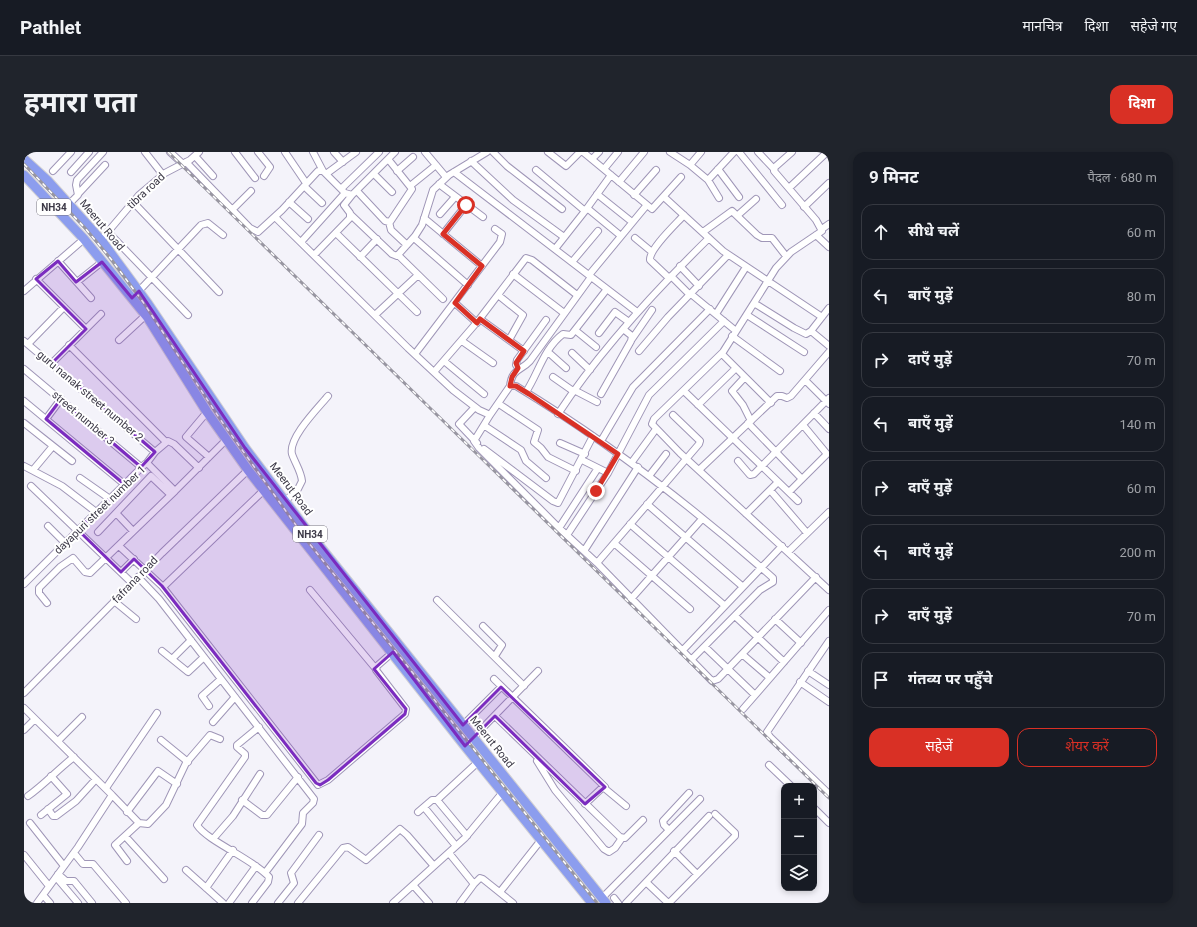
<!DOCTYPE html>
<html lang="hi">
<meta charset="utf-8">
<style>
:root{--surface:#171b24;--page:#20242c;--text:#f1f3f6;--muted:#9ea1a6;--line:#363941;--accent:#d93025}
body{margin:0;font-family:Roboto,"Noto Sans Devanagari",sans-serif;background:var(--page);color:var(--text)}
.controls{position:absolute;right:12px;bottom:12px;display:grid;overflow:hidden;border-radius:8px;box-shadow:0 2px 6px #0003}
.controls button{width:36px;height:36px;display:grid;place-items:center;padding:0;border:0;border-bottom:1px solid var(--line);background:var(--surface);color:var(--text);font:20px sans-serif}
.stop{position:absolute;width:12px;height:12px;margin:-9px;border:3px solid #d93025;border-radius:50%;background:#fff}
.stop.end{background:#d93025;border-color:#fff;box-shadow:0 1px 4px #0008}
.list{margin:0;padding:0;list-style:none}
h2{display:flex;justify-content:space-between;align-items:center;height:52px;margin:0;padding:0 16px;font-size:17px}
h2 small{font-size:13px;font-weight:400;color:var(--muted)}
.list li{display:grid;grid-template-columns:26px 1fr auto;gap:12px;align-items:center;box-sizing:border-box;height:56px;margin:0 8px 8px;padding:0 8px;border:1px solid var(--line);border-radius:12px}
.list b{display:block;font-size:15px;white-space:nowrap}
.list em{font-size:13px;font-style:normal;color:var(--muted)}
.actions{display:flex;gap:8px;padding:12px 16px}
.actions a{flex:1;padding:9px 0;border:1px solid var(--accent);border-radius:12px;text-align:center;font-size:14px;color:var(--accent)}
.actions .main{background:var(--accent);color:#fff}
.icon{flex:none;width:22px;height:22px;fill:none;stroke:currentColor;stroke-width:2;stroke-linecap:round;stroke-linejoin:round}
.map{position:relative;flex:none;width:805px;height:751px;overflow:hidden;border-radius:12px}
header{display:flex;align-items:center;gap:24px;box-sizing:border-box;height:56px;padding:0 20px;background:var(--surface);border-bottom:1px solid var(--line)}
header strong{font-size:19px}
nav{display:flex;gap:22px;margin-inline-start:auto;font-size:14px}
.intro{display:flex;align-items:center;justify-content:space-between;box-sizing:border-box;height:96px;padding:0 24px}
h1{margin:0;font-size:28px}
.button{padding:10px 18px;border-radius:12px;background:var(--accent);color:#fff;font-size:14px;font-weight:700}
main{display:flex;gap:24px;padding:0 24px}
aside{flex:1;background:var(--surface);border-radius:12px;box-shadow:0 2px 6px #0003}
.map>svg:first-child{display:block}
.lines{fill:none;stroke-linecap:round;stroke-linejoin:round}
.minor-casing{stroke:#9f96b7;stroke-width:8}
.highway-casing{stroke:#d0cfd3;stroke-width:11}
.minor{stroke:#fff;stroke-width:6}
.highway{stroke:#8c9dee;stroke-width:9}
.rail-casing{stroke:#9896a1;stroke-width:3}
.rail{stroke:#fff;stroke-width:1.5;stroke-dasharray:4.5;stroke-linecap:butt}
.route{stroke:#d93025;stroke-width:5}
.marked{fill:#7b2cbf;fill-opacity:0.2;stroke:#7b2cbf;stroke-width:3;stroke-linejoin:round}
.labels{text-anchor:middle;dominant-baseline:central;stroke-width:4;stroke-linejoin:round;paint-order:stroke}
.shield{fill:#fff;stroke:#76747e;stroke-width:1}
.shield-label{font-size:10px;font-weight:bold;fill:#3c3947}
.street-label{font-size:11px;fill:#3c3947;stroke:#fff}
</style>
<header>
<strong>Pathlet</strong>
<nav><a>मानचित्र</a><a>दिशा</a><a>सहेजे गए</a></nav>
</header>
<div class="intro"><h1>हमारा पता</h1><a class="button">दिशा</a></div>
<main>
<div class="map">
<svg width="805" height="751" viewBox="0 0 805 751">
<rect width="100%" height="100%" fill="#f4f3fa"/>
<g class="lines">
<defs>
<path id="minor" d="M 121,0 L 139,23
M 146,0 L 159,12
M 211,0 L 231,26
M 234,0 L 246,15 L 240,24
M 261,0 L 282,31
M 289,0 L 299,19
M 310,0 L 319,10
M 401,0 L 422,25
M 469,0 L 483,14 L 538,57
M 524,0 L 542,14 L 556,0
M 559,0 L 628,57 L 657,25
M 646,0 L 666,13 L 684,28 L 695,46
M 715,0 L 758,53
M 734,0 L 750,17
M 768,0 L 751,15 L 750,19 L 792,68 L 798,79 L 767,100 L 752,116 L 699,200 L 630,267 L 628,272 L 656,301 L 805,438
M 171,4 L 189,24
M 568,7 L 575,0
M 447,9 L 489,48 L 540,85
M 162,10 L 226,76 L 234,80 L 258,58 L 294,19 L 299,19 L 321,41 L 328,43 L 371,0
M 666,13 L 677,0
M 580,17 L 594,0
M 694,17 L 715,45
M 512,18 L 561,59
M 29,19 L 47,0
M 373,19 L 389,5
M 47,20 L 65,0
M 430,20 L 613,160
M 302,22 L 332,0
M 350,22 L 368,40
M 684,28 L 710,0
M 595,30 L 620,0
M 415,32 L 459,65
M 280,34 L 298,51
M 386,34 L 412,13
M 765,36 L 801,2
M 317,37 L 355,0
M 333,39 L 361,69 L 366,70 L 388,37 L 364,7
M 54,42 L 81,13
M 573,42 L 608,70
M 610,43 L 632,18
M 640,45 L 699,99 L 798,165
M 109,50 L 195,140
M 265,50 L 284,67
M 45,52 L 54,43 L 52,33 L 53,28 L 79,0
M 780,55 L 805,31
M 563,56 L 597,84
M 208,58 L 227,39
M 416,62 L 431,45
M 327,63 L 368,102 L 373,104 L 391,84 L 398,73 L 409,38 L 425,23 L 463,0
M 714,63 L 732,47
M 251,65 L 384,196 L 429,238 L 455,258 L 466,263 L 486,234 L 492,234 C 584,290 669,355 749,426 L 749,430 L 736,438 L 667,508
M 400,66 L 458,114
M 365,70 L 367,78 L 383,93
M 798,77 L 805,72
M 84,80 L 164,163
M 679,80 L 708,59 L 733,83 L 738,86 L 748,86 L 762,104
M 312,81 L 393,160
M 419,82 L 442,53
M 792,83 L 805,95
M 390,86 L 444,133
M 611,86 L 628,100
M 77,88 L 115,43 L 141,21 L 166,8 L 175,0
M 277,90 L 321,41
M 531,97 L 561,59 L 587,23
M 290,103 L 326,66 L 326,61 L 320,53 L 328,43
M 374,103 L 419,147
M 336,105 L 353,87
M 34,109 L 67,146
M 548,110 L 574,79
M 656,114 L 675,134
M 489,122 L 540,161
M 565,123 L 622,54
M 647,124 L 666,143
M 645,126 L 626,108 C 625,97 652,72 660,63
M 12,127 L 62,177
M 53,130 L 78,110
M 0,139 L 60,87
M 113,141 L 177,73 L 184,71 L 199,83
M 667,142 L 712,179
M 474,143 L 499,163 L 485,188
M 431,151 L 453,171
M 730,151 L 770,176 L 782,182 L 787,179 L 805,156
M 692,162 L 722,115
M 351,163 L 394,123
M 723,163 L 780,200
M 456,167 L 500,199
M 551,178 L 572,195
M 787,179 L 805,194
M 575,181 L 591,160 L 605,170
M 708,184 L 756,219
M 608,187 L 628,158
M 95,188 L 122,163
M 0,189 L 131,300
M 438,189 L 469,211
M 4,192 L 40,155
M 45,193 L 142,290
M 615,199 L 644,165 L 704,103
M 524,200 L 542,216
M 548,201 L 566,218
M 391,202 L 476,90 L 478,82 L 471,77
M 698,202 L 747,251
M 420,209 L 460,242
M 28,211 L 77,162
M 495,216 L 492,213 L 493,208 L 522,168
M 0,217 L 117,315
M 410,220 L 454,169 L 502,106 L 508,108 L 553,143
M 529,225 L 549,239
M 721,225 L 708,239 L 719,253 L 727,269
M 781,228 L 805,252
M 486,234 C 488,216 497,219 506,209 L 567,125
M 550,238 L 573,250
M 660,239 L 774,349
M 502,240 C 514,222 520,196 539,182 L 547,183 L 583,137
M 577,242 L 607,189 L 608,184 L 599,177
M 0,249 L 100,332
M 475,252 L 514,278 L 510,290 L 517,296 L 524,305 L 552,319
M 674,253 L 712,216
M 451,255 L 435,272 L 453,291
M 183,260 L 162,285 L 185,305
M 790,261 L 805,277
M 534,262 C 576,198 631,139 685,86
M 466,263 L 450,289 L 455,296 L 535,376 L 573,411 L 688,529 L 694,527 L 792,425
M 22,267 L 37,247
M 0,271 L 48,309
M 724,271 L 778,327
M 461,274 L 497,298 L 502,309 L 522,326
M 577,289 L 609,235 L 686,157
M 536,291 L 561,302
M 460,297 L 529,349 L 534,351 L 569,284
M 558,308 L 584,321
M 714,309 L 726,323 L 730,322 L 805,246
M 608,310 L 632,277
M 122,312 L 131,300 L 144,289 L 150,292 L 175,316
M 0,314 L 38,334 L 72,360
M 9,318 L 29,294
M 675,318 L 753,244 L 758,244 L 763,246 L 767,244 L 805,200
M 625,324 L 642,302
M 56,326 L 86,347
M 7,334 L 108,431
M 746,338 L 783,381
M 765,340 L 803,302 L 779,273
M 259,351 L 274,337 L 278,329 C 277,319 271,311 268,302 C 264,286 294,256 304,244
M 623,352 L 718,434
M 92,361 L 109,379
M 722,362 L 754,330
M 606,372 L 700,453
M 24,374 L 41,391
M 535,376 L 574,316
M 74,380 L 127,324 L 147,343
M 543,383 L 584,321 L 625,243 L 700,169
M 590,391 L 666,457
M 95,394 L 138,434 L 294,633 L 304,628 L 381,562 L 382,557 L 352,518 L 353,514 L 369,500
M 560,399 L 614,315
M 764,400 L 805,360
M 573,411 L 675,292 L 676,289 L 649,263
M 97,420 L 110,407
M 114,425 L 135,447 L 290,647 L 289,651 L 279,661 L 278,672 L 241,721
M 0,432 L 121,312 L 124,312 L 151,339 L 202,288
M 139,435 L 240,338
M 286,438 L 352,517
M 607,447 L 678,367
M 413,448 L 500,534
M 90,449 L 112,467
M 23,451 L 15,441 L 15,436 L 36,415 L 49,406 L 61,420 L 66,421 L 151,339
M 711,464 L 760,510
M 751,467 L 777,491
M 459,474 L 478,493 L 471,504
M 805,489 L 743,580 L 746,585 L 805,642
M 681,495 L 731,543
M 138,499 L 164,520 L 180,505
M 658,499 L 758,394
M 718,502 L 746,526
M 148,507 L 167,488
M 784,519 L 805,533
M 470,527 L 581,635
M 776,530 L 805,550
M 0,541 L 138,401 L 224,318
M 185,554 L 178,544 L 197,527
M 0,556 L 88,643 L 54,695 L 13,751
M 719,557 L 805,458
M 471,564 L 596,685 L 601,686 L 619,668
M 189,570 L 211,545
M 439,573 L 477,535
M 0,578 L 11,567
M 137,588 L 164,610
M 34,589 L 58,565
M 441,594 L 514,519
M 513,609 L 531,638 L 580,697 L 585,700 L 591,696 L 598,686
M 745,613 L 767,634
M 82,636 L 133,561
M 88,643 L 115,671 L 124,672 L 142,653 L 162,611 L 186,583 L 196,587
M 4,644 C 21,632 33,618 50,605
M 218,648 L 238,663 L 243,663 L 274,625
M 413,648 L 454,610
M 561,652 L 579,635 L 602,654
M 400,655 L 432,694
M 790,656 L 805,671
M 24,657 L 29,664 L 32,664 L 52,649 L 72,627
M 103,660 L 134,619 L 153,632
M 394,660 L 408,648 L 413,648 L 443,684
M 17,663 L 43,642 L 27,624
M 6,671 L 40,714
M 645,678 L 640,673 L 639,669 L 665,641
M 101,684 L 140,727
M 189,687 L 209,664 L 236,622
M 650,699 L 673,722
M 50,701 L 59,712 L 69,712 L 102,751
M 425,701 L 450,732 L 436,751
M 0,703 L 25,734
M 103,709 L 91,693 L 115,671
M 162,718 L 199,751
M 34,722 L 42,729 L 50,729 L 68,751
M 32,725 L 54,751
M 622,730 L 644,751
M 450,732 L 456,726 L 459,727 L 489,751
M 389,733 L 405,751
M 182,736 L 209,698
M 476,740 L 517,688
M 19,743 L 26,751
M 578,746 L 676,647
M 590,746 L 594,751
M 205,751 L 232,714
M 228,751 L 244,730 L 245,725 C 229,707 183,689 173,673 L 221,605 L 221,602 L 213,595 L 213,593 L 235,575
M 254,751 L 270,731 L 267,721 L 295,683
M 274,751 L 319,696 L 324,695 L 342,708 L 376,677 L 383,683 L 410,714
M 369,751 L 441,686 L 479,640
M 602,751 L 685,664
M 645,751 L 711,684 L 711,681 L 691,662"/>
<path id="highway" d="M 0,7 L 23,28 L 77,88 L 124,152 L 221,296 L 281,376 L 582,751
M 0,23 L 60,87 L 124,166 L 183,260 L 224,318 L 441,594 L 568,751"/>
</defs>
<use href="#minor" class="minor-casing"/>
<use href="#highway" class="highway-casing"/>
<use href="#minor" class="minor"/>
<use href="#highway" class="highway"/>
<defs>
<path id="rail" d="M 144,0 L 805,646
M 0,12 L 61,76 L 87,107 L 119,150 L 196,267 L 284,390 L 573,751"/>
</defs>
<use href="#rail" class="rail-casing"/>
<use href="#rail" class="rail"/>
</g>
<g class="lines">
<path class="route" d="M 442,53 L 419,82 L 458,114 L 431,151 L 453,171 L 456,167 L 500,199 L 492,211 L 494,216 L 488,225 L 486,234 L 492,234 L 505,242 L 594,302 L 572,339"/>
</g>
<path class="marked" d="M 34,109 L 52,130 L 78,110 L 108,146 L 115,139 L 221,296 L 439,573 L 477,535 L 581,635 L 561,652 L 471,564 L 441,594 L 369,500 L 350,517 L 382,557 L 381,562 L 304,628 L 296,633 L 292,631 L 138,434 L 110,407 L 97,420 L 54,378 L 100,332 L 22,267 L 37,247 L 117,315 L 131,300 L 28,211 L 62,177 L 12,127 Z"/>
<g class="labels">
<g class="shield">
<rect x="13" y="47" width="34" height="16" rx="3"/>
<rect x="269" y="374" width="34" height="16" rx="3"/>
</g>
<g class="shield-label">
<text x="30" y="55">NH34</text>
<text x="286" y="382">NH34</text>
</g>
<g class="street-label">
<text transform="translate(122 39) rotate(-43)">tibra road</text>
<text transform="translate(78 73) rotate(50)">Meerut Road</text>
<text transform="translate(66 244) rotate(40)">guru nanak street number 2</text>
<text transform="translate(59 266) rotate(40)">street number 3</text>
<text transform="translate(267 337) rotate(53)">Meerut Road</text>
<text transform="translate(76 358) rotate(-44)">dayapuri street number 1</text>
<text transform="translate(111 428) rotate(-46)">fafrana road</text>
<text transform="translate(468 590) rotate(51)">Meerut Road</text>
</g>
</g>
</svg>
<div class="controls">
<button>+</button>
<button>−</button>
<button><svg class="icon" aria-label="layers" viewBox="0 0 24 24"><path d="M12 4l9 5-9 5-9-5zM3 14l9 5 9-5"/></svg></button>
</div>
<div class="stop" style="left:442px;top:53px"></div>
<div class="stop end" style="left:572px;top:339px"></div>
</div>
<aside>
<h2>9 मिनट<small>पैदल · 680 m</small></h2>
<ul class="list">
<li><svg class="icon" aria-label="ahead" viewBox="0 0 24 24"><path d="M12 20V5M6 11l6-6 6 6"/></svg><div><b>सीधे चलें</b></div><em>60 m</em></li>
<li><svg class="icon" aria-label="left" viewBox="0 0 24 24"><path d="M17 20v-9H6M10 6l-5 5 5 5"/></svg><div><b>बाएँ मुड़ें</b></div><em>80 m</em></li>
<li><svg class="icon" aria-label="right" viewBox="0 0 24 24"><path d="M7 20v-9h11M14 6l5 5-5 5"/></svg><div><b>दाएँ मुड़ें</b></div><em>70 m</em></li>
<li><svg class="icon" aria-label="left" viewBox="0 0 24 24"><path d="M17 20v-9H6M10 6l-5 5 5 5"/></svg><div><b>बाएँ मुड़ें</b></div><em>140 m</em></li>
<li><svg class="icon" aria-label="right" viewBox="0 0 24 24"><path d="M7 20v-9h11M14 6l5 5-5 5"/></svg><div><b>दाएँ मुड़ें</b></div><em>60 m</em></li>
<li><svg class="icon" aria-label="left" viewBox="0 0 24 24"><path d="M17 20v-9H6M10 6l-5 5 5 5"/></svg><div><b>बाएँ मुड़ें</b></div><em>200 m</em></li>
<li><svg class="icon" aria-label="right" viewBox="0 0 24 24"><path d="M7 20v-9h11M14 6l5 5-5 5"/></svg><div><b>दाएँ मुड़ें</b></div><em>70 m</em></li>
<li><svg class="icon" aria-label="arrive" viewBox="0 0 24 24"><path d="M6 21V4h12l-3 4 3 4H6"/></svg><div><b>गंतव्य पर पहुँचे</b></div></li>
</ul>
<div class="actions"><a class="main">सहेजें</a><a>शेयर करें</a></div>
</aside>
</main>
